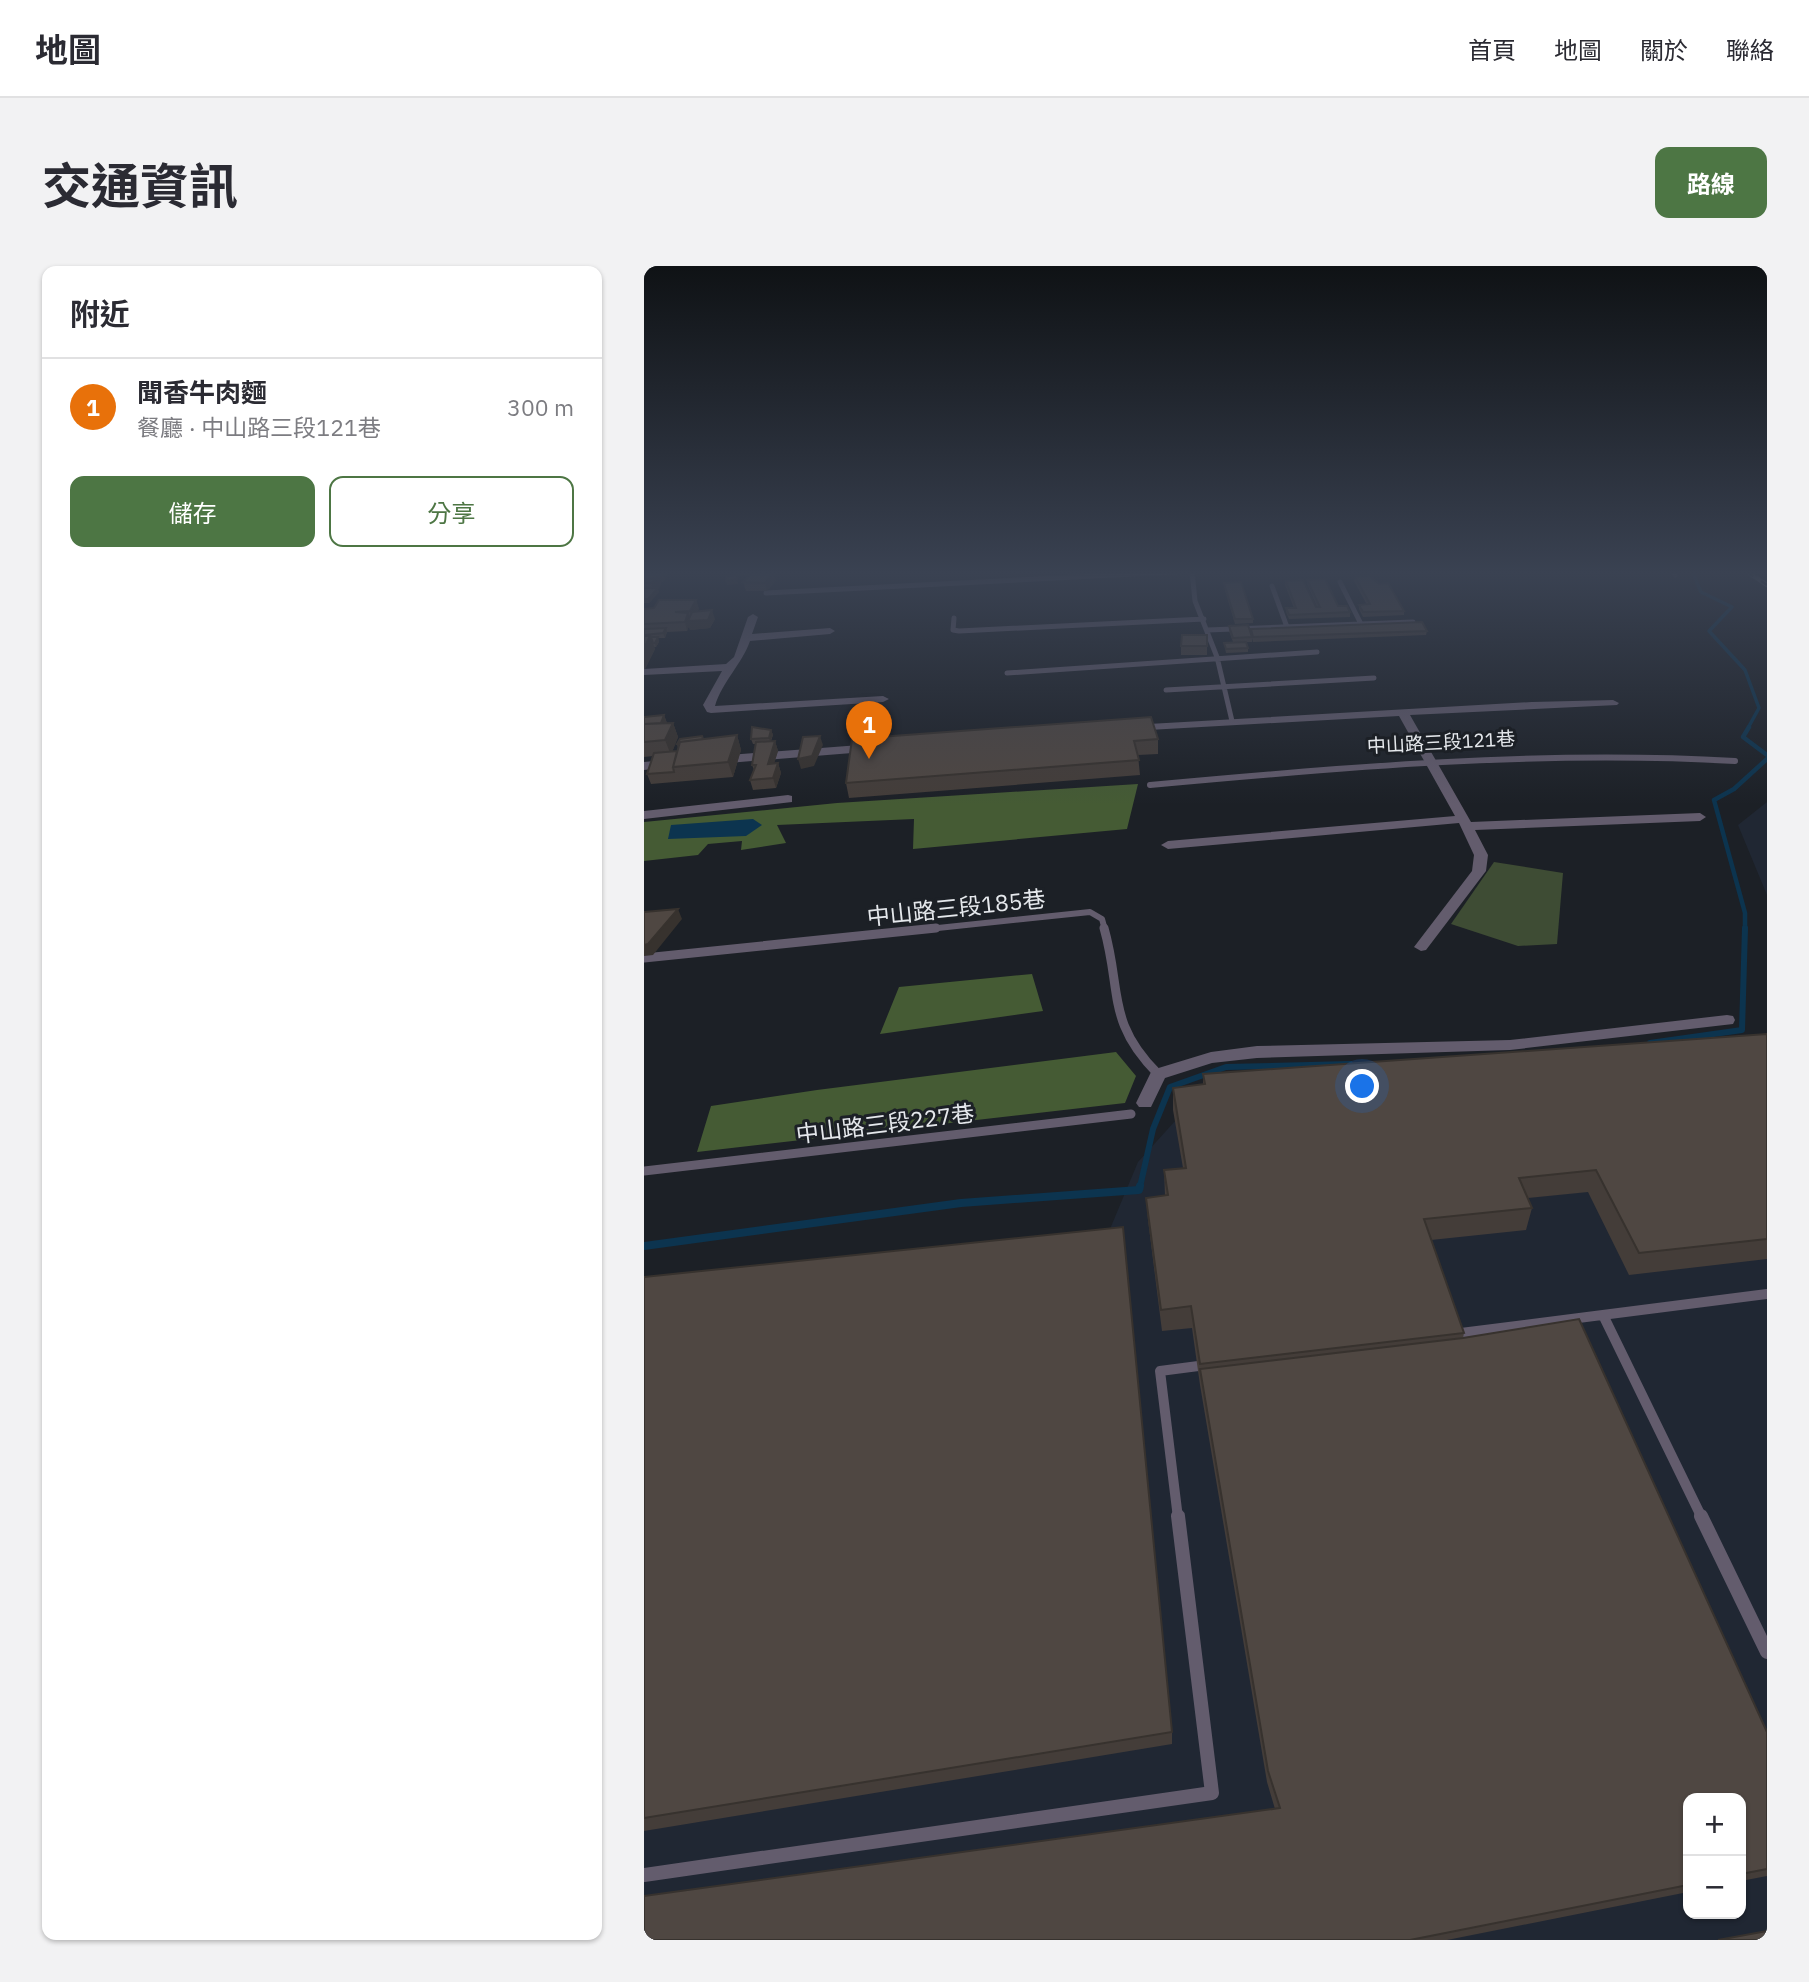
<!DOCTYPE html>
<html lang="zh-TW">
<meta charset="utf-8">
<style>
:root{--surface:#fff;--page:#f2f2f3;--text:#2b2b33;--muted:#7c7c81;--line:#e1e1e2;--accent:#4d7644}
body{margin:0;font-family:"IBM Plex Sans","Noto Sans TC",sans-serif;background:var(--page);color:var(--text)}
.controls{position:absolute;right:21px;bottom:21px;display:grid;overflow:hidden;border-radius:14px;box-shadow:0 2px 5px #0004}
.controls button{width:63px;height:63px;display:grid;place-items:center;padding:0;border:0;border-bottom:2px solid var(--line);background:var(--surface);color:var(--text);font:35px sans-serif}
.you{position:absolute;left:719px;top:821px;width:24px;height:24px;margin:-18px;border:5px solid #fff;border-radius:50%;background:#1a73e8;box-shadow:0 0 0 10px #1a73e833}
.badge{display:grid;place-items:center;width:46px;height:46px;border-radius:50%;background:var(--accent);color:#fff;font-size:23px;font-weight:700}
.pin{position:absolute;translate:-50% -58px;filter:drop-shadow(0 2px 4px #0008)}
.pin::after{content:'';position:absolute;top:37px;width:24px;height:21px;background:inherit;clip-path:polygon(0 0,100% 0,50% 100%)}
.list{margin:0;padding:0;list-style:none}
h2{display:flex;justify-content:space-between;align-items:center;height:91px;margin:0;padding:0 28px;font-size:30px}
h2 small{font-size:23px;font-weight:400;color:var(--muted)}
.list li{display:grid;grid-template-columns:46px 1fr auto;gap:21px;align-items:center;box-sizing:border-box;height:98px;padding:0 28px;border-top:2px solid var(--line)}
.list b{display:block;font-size:26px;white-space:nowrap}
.list p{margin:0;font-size:23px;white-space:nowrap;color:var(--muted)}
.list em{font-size:23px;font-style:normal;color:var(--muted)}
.actions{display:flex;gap:14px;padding:21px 28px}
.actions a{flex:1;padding:16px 0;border:2px solid var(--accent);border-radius:14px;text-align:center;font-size:24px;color:var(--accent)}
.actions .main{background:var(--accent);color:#fff}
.map{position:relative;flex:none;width:1123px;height:1674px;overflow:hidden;border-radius:14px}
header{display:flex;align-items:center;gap:42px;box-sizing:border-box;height:98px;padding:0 35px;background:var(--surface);border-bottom:2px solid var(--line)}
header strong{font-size:33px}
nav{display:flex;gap:38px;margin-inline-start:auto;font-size:24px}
.intro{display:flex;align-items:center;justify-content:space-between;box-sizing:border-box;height:168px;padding:0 42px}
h1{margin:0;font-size:49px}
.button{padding:18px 32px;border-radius:14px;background:var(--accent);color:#fff;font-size:24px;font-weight:700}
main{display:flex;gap:42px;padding:0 42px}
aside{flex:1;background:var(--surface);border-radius:14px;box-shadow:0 2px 5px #0004}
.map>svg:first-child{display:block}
.built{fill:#202733;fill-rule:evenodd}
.green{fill:#3e4c34}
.forest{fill:#455b34}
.water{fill:#0c344f}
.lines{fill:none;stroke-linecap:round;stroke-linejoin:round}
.stream-far3{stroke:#0c344f;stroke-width:3.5}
.stream-far2{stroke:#0c344f;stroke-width:4.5}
.stream-far1{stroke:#0c344f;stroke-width:6}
.stream{stroke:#0c344f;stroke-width:8}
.service-far4{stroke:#635c6d;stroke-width:5}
.service-far3{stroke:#635c6d;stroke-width:6}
.service-far2{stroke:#635c6d;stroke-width:9}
.service-far1{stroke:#635c6d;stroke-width:10}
.service{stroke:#635c6d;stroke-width:14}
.minor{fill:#635c6d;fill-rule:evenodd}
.rail-casing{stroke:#787c81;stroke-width:4.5}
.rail{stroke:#1c2026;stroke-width:2.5;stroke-dasharray:9;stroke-linecap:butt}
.wall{fill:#443d39}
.shaded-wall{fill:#37322e}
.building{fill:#4f4742;stroke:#37322e;stroke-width:2}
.labels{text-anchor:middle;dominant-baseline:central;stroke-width:6;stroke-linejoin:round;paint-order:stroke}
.far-street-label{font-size:19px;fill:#e5e8ec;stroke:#1c2026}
.street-label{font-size:23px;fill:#e5e8ec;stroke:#1c2026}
</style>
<header>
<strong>地圖</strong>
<nav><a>首頁</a><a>地圖</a><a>關於</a><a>聯絡</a></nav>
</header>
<div class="intro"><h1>交通資訊</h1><a class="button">路線</a></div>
<main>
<aside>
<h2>附近<small></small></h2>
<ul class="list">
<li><span class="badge" style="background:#e8710a">1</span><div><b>聞香牛肉麵</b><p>餐廳 · 中山路三段121巷</p></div><em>300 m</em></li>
</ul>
<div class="actions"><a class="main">儲存</a><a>分享</a></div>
</aside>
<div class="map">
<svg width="1123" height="1674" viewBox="0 0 1123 1674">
<rect width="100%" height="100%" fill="#1c2026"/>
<path class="built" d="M 1123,536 L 1123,629 L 1094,559 Z
M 1123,787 L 1123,1674 L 0,1674 L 0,1015 L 466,963 L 494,896 L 560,823 ZM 1044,1532 L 1097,1532 L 1097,1648 L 1044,1648 Z"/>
<path class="green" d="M 850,596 L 919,607 L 913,678 L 874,680 L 807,658 Z"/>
<path class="forest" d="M 494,518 L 483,563 L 269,583 L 270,553 L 133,559 L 142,577 L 97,584 L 98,575 L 64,578 L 54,589 L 0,595 L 0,556 L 193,537 Z
M 388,708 L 399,745 L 236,768 L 255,721 Z
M 472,786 L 492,810 L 481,837 L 53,886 L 67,840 L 173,824 Z"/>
<path class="water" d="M 109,553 L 118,559 L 102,570 L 24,573 L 27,559 Z"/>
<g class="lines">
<path class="stream-far3" d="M 1048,305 L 1057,326 L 1088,341 L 1065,365 L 1101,404 L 1115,442 L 1104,462"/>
<path class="stream-far2" d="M 1105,461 L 1099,471 L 1123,489
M 1101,664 L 1101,647 L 1070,534 L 1090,523 L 1123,493"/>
<path class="stream-far1" d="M 1006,777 L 1098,764 L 1101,662
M 496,921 L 509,863 L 526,821 L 582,801 L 706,798"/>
<path class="stream" d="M 0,980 L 317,937 L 495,924 L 496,920"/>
<path class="service-far4" d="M 548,305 L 551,335 L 573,391 L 588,455
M 1028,305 L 1031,309
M 696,316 L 717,358
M 628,320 L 643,361
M 122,327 L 548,305
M 310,352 L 309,364 L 315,365 L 560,353
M 563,364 L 769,356
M 363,407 L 673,386
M 522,424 L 730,412"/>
<path class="service-far3" d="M 506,519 C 701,501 895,484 1091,495
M 275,664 L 446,646 L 458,653 L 461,664"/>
<path class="service-far2" d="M 460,662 C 478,725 462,756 514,808
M 0,692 L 292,662
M 0,905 L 487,848"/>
<path class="service-far1" d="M 959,1049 L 1058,1252
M 809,1068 L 1123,1028
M 534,1252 L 516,1105 L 562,1099"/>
<path class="service" d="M 1057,1250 L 1123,1386
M 0,1609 L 568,1527 L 534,1250"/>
<path class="minor" d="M 109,348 L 114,351 L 108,368 L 186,362 L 191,365 L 186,368 L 106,375 C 98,398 78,416 71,440 L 239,430 L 245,433 L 239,436 L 67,447 L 63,446 L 59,439 L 78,405 L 0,409 L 0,403 L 82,398 L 90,391 L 104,351 Z
M 969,434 L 975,437 L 973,439 L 766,449 L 827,556 L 1056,547 L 1062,551 L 1056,555 L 831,564 L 844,589 L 842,605 L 782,684 L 777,685 L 770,681 L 828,605 L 830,589 L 815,557 L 524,583 L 517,579 L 524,575 L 811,550 L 755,450 L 487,465 L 481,462 L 487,459 L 888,436 Z
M 229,478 L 233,479 L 233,485 L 72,498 L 66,494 L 72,490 Z
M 30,493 L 34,494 L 34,500 L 0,504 L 0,496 Z
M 144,529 L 148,530 L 148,536 L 0,553 L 0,545 Z
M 1083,749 L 1089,750 L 1091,754 L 1089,758 L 866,784 L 613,792 L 568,797 L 521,812 L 507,841 L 495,841 L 492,837 L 508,804 L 567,786 L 613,780 L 866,774 Z"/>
<defs>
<path id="rail" d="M 1102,305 L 1123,319"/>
</defs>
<use href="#rail" class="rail-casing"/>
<use href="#rail" class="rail"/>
</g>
<path class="wall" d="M 0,305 L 22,305 L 23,309 L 20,315 L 17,316 L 17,318 L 14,323 L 15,326 L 5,337 L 0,337 Z
M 92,305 L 115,305 L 113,306 L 132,314 L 123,325 L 102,325 L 99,316 L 105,309 L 93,309 Z
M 711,311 L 760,345 L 760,349 L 719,351 L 715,343 L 715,339 L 723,339 L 710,315 Z
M 663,314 L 694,340 L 706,346 L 706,351 L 645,353 L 642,346 L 642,342 L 650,342 L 641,319 L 642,315 L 672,341 L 673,341 L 663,318 Z
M 580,317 L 609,353 L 609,357 L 591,358 L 580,321 Z
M 52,334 L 55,343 L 53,345 L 71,353 L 66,362 L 46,364 L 45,360 L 43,365 L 23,366 L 21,372 L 14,372 L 15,376 L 12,381 L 10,381 L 11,383 L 1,403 L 0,403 L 0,343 L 10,342 Z
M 585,360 L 606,367 L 607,363 L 783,365 L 782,369 L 609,376 L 608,372 L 608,376 L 602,376 L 604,382 L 604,386 L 582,387 L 580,377 L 589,376 L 585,365 Z
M 563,369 L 563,389 L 537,389 L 537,380 Z
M 20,449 L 23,457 L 29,457 L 34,471 L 28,486 L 33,485 L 34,482 L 33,478 L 59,473 L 93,469 L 97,484 L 89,511 L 7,518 L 3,508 L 9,490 L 0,491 L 0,451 Z
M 127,464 L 129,469 L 127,475 L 131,475 L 134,485 L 130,497 L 134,497 L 137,507 L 132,522 L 109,524 L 106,514 L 110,504 L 108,499 L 112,478 L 109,478 L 107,473 Z
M 208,473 L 514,473 L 514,488 L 494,489 L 496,509 L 205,532 L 202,517 Z
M 1123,768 L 1123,993 L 985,1009 L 944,926 L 884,932 L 888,942 L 882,964 L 787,974 L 820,1067 L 819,1072 L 1123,1466 L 1123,1610 L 1097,1615 L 1097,1532 L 1044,1532 L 1044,1626 L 803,1674 L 0,1674 L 631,1543 L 623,1516 L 556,1119 L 548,1062 L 518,1065 L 504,954 L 502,932 L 521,930 L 520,904 L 539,902 L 529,844 L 529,822 L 559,819 L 559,808 Z
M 0,1011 L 528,1466 L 528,1478 L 0,1565 Z"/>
<path class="shaded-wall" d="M 22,305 L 23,309 L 20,315 L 17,316 L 17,318 L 16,321 L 14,317 L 16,321 L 14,323 L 15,326 L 5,337 L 4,333 L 9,326 L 7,317 Z
M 130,305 L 132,314 L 123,325 L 121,317 Z
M 93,313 L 94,318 L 83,319 L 82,315 Z
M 52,334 L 55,343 L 49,354 L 46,345 Z
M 68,344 L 71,353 L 66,362 L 46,364 L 45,360 L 43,365 L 41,356 L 44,347 L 47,355 Z
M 22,362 L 23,366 L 21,372 L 19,367 Z
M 6,370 L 11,383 L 1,403 L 0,399 L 0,382 Z
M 14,371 L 15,376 L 12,381 L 11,377 Z
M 20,449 L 23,458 L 0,469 Z
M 29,457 L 34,471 L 27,489 L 21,474 Z
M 127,464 L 129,469 L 126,476 L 125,472 Z
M 93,469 L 97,484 L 89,511 L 84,496 Z
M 176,470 L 179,479 L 170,500 L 157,503 L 154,493 Z
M 131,475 L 134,485 L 127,508 L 124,498 Z
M 134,497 L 137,507 L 132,522 L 129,512 Z
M 34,643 L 38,653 L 9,689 L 0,690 L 0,679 Z"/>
<path class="building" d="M 0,305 L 22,305 L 19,311 L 0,313 Z
M 130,305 L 121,317 L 99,316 L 108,306 Z
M 92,309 L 93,313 L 82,315 L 82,311 Z
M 726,310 L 735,318 L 744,317 L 760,345 L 719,346 L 715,339 L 726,338 L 711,311 Z
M 0,313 L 13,313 L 7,317 L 0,317 Z
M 681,313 L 694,340 L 703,340 L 706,346 L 645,349 L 642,342 L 652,342 L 642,315 L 659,314 L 672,341 L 676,341 L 663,314 Z
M 597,316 L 609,353 L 591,353 L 580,317 Z
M 0,322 L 14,322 L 4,333 L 0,333 Z
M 15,334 L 52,334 L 46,345 L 31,346 L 44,347 L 41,356 L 0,358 L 0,343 L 10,342 Z
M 68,344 L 64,354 L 44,355 L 48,346 Z
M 778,356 L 783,365 L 609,371 L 607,363 Z
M 604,359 L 608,371 L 589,372 L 585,360 Z
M 22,362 L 19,367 L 0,369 L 0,363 Z
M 538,369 L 563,369 L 563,380 L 537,380 Z
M 0,370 L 6,370 L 0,382 Z
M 7,371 L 14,371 L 11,377 L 9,377 Z
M 602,376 L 604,382 L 582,383 L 580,377 Z
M 20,449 L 17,457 L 0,458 L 0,451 Z
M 507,451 L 514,473 L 490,475 L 495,494 L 202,517 L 208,473 Z
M 29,457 L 21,474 L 0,476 L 0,458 Z
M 108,461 L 127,464 L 125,472 L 107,473 Z
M 93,469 L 84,496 L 29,501 L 36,476 Z
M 58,470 L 59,473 L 36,476 L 35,478 L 33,478 L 36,473 Z
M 176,470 L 168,490 L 154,493 L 159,471 Z
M 131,475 L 124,498 L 134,497 L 129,512 L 106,514 L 112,499 L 108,499 L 112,476 Z
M 33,485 L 29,501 L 30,506 L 3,508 L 10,487 Z
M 34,643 L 4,678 L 0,679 L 0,646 Z
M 1123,768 L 1123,973 L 995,987 L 952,904 L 875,912 L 888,942 L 780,953 L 820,1067 L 556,1098 L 547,1040 L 517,1044 L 502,932 L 524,929 L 520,904 L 542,902 L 529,822 L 561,818 L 559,808 Z
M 479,961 L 528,1466 L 0,1552 L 0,1011 Z
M 935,1053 L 1123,1466 L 1123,1603 L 1097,1608 L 1097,1532 L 1044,1532 L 1044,1619 L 766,1674 L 0,1674 L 0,1630 L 636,1542 L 624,1505 L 556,1103 L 819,1072 Z
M 1123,1665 L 1123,1674 L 1074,1674 Z"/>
<linearGradient id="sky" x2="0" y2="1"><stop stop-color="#0f1215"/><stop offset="0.57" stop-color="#3a4252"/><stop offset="1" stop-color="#3a4252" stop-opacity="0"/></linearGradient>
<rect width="1123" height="539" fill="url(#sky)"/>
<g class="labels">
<g class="far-street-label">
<text transform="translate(797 476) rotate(-3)">中山路三段121巷</text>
</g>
<g class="street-label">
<text transform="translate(312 641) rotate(-6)">中山路三段185巷</text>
<text transform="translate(241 857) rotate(-7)">中山路三段227巷</text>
</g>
</g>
</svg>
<div class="controls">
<button>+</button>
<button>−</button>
</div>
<div class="you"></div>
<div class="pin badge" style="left:225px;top:493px;background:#e8710a">1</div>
</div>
</main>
